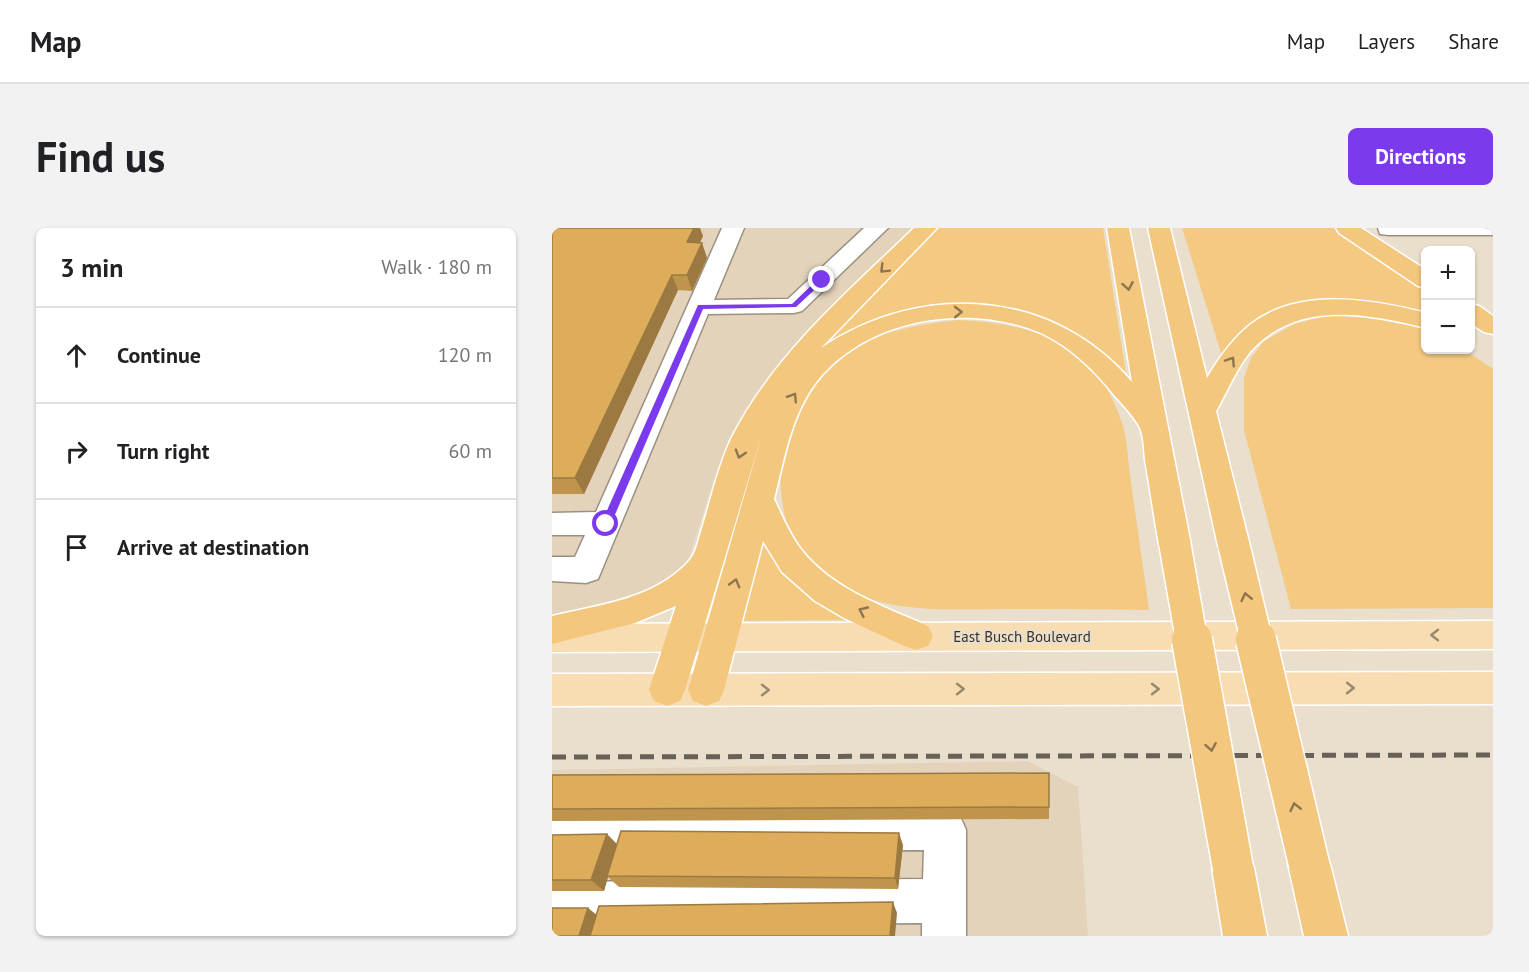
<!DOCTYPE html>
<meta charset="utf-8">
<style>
:root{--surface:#fff;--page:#f2f2f2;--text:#202124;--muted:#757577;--line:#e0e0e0;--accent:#7c3aed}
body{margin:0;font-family:"PT Sans",sans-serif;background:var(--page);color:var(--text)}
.controls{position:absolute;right:18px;top:18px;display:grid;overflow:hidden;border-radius:9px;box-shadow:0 2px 4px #0004}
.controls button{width:54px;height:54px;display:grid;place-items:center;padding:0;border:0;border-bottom:2px solid var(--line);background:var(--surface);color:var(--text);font:30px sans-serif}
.stop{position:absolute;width:18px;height:18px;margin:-14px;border:4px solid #7c3aed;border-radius:50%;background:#fff}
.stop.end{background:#7c3aed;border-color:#fff;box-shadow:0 2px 6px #0008}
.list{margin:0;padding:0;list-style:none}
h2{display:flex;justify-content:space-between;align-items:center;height:78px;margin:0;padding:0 24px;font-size:26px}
h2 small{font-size:20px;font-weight:400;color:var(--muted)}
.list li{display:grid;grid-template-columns:39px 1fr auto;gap:18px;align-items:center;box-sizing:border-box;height:96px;padding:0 24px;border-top:2px solid var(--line)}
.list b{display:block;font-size:22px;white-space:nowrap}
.list em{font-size:20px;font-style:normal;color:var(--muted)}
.icon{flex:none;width:33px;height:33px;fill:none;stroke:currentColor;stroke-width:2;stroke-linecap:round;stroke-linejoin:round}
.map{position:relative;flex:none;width:941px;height:708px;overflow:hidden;border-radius:9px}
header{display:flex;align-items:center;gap:36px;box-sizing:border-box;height:84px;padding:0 30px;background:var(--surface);border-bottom:2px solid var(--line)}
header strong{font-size:28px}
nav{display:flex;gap:33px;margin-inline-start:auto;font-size:21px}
.intro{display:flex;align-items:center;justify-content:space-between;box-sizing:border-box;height:144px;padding:0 36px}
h1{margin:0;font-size:42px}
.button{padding:15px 27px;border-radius:9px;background:var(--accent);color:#fff;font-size:21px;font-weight:700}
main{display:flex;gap:36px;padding:0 36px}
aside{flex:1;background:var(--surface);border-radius:9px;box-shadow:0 2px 4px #0004}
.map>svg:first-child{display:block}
.built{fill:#e3d3bb}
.green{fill:#f4c982}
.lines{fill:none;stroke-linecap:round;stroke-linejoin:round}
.minor-casing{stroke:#9b9080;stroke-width:3}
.major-casing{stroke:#fff;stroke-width:3}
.highway-casing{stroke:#fff;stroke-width:3}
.minor{fill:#fff;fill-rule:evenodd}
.major{fill:#f8ddb2;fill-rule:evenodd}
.highway{fill:#f4c77e;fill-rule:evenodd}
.rail{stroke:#676157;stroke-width:5;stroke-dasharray:14 8;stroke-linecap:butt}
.highway-bridge-far1-casing{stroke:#fff;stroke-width:34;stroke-linecap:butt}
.highway-bridge-casing{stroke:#fff;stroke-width:43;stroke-linecap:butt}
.highway-bridge-far1{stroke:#f4c77e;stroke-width:31}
.highway-bridge{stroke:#f4c77e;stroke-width:40}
.wall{fill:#bf954e}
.shaded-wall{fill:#9b7940}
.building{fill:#dead5b;stroke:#9b7940;stroke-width:1.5}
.oneway{stroke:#8c7550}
.oneway2{stroke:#97886e}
.route{fill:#7c3aed}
.labels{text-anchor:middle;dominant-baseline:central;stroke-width:4.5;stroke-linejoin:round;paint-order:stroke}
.street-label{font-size:15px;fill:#36322b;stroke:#eadfcd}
</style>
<header>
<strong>Map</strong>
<nav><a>Map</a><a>Layers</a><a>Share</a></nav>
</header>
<div class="intro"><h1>Find us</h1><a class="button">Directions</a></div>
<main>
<aside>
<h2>3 min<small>Walk · 180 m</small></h2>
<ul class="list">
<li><svg class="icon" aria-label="ahead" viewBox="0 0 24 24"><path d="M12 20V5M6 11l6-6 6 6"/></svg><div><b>Continue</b></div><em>120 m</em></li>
<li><svg class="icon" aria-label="right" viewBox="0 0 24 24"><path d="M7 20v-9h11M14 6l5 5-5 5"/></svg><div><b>Turn right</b></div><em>60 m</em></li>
<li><svg class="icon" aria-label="arrive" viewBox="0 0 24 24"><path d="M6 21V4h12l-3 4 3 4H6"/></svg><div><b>Arrive at destination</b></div></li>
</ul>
</aside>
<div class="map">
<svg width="941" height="708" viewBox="0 0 941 708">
<rect width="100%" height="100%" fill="#eadfcd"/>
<path class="built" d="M 0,0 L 365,0 L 197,182 L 164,245 L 132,346 L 112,360 L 0,391 Z
M 475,533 L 526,559 L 536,708 L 0,708 L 0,542 Z"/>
<path class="green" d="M 383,0 L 551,0 L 574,145 L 569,147 L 547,123 L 506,98 L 404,80 L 262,126 Z
M 630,0 L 790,0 L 873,57 L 873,84 L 841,78 L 765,77 L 670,128 Z
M 781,86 C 813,86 843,91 873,100 L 874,122 L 913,122 L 941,141 L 941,380 L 739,381 L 692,202 L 692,150 L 699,130 L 711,114 L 742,96 Z
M 406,92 C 484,96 544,114 570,195 C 576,214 576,235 579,254 C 585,297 591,339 597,382 C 553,381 509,381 465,381 C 408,381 333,388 283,355 C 270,348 255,333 245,322 C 238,313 235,299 233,288 C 229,271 227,252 230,234 C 237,195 262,150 294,126 C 327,102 366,97 406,92 Z
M 212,295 L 303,392 L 189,393 Z"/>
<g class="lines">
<defs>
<path id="minor" d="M 170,0 L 192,0 L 162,72 L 236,71 L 312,0 L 336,0 L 250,83 L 242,85 L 156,86 L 46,351 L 34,355 L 0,353 L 0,329 L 23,329 L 33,307 L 0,307 L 0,285 L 44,284 Z
M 826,0 L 941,0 L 941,7 L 836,7 L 828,6 Z
M 393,582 L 408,588 L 414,602 L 414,708 L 370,708 L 370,695 L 0,698 L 0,654 L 371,651 L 372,622 L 0,623 L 0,583 Z"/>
<path id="major" d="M 941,393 L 941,421 L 0,424 L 0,396 Z
M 941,444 L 941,476 L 0,478 L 0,446 Z"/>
<path id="highway" d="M 362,0 L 385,0 L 269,120 C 369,53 500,60 580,154 L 555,0 L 577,0 L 639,317 L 634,325 L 623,329 L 612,325 L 607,317 C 602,289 598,260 593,232 C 592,222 592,209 588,200 C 583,189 571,177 563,168 C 543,143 520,120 491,106 C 421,75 324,88 271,146 C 240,180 233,228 222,271 C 230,288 237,305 248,320 C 279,361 331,378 376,398 L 381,408 L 376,418 L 364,422 L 352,418 L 292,390 L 263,373 L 230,344 L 211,313 L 172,462 L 167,473 L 154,478 L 141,473 L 136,462 L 211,203 L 133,462 L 128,473 L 115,478 L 102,473 L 97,462 L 124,378 L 83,395 L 0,416 L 0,388 C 47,377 103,371 137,333 C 144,326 146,313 149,304 C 158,275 167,235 180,209 C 223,125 296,64 362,0 Z
M 596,0 L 618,0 L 655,150 C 667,130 680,111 699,96 C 747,59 820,71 874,85 L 874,100 C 814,85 744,72 698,124 C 684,141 675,164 664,183 L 698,318 L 693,326 L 682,330 L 671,326 L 666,318 Z
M 784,0 L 809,0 L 874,42 L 874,60 L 866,58 L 787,5 Z
M 918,76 L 927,78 L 941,88 L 941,106 L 932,104 L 918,95 Z
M 757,615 L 772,621 L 778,636 L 796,708 L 752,708 L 736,636 L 742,621 Z
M 681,619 L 696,625 L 702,640 L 715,708 L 671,708 L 660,640 L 666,625 Z"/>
</defs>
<use href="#minor" class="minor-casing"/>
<use href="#major" class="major-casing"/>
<use href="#highway" class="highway-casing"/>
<use href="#minor" class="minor"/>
<use href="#major" class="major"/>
<use href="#highway" class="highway"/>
<path class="rail" d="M 0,529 L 941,527"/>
<defs>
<path id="highway-bridge-far1" d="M 623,317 L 640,414
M 682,318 L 705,414"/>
<path id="highway-bridge" d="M 640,412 L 681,640
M 704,412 L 757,636"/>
</defs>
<use href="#highway-bridge-far1" class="highway-bridge-far1-casing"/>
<use href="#highway-bridge" class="highway-bridge-casing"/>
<use href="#highway-bridge-far1" class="highway-bridge-far1"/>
<use href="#highway-bridge" class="highway-bridge"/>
</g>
<path class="wall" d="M 0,0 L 151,8 L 148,15 L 150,15 L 155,30 L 140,63 L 126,62 L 32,266 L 0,266 Z
M 0,547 L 497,579 L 497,591 L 0,593 Z
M 0,607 L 65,616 L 351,617 L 346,661 L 67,659 L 56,649 L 52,663 L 0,663 Z"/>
<path class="shaded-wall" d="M 142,0 L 148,0 L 151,8 L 140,30 L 135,14 Z
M 150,15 L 155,30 L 140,63 L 135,47 Z
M 120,47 L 126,62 L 32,266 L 23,250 Z
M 347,605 L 351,617 L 346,661 L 343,650 Z
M 55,606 L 67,618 L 55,648 L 56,649 L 52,663 L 39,652 Z
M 341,674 L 345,685 L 343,708 L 338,708 Z
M 36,680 L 46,688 L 40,708 L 27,708 Z"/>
<path class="building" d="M 0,0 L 142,0 L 135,14 L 150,15 L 135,47 L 120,47 L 23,250 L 0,250 Z
M 497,545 L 497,579 L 0,581 L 0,547 Z
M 69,603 L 347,605 L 343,650 L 55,648 Z
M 55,606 L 39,652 L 0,652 L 0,607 Z
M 341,674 L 338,708 L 38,708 L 47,678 Z
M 0,680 L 36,680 L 27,708 L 0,708 Z"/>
<defs><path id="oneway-chevron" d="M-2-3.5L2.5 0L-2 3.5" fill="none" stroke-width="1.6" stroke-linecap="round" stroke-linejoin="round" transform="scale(1.5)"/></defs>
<g class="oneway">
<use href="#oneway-chevron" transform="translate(332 41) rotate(135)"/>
<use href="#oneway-chevron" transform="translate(576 58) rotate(80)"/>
<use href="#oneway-chevron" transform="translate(406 84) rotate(-1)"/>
<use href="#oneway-chevron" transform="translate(679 133) rotate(-57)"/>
<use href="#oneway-chevron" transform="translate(241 169) rotate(-58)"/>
<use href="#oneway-chevron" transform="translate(188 226) rotate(107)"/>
<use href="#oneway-chevron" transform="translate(183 355) rotate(-74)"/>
<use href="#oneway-chevron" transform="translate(694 369) rotate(-103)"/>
<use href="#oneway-chevron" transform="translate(311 383) rotate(-155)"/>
<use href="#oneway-chevron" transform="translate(659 519) rotate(80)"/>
<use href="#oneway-chevron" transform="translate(743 579) rotate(-103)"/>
</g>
<g class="oneway2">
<use href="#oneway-chevron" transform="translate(883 407) rotate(180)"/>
<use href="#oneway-chevron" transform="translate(798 460)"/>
<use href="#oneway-chevron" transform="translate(408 461)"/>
<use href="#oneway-chevron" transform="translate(603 461)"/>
<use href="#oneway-chevron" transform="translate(213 462)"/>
</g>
<path class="route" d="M 267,50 L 273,52 L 244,79 L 151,81 L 59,296 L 57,298 L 51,298 L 49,296 L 146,77 L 240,76 Z"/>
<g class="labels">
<g class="street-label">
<text x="470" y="408">East Busch Boulevard</text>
</g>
</g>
</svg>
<div class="controls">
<button>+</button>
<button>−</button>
</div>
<div class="stop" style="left:54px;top:296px"></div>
<div class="stop end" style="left:270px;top:52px"></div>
</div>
</main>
